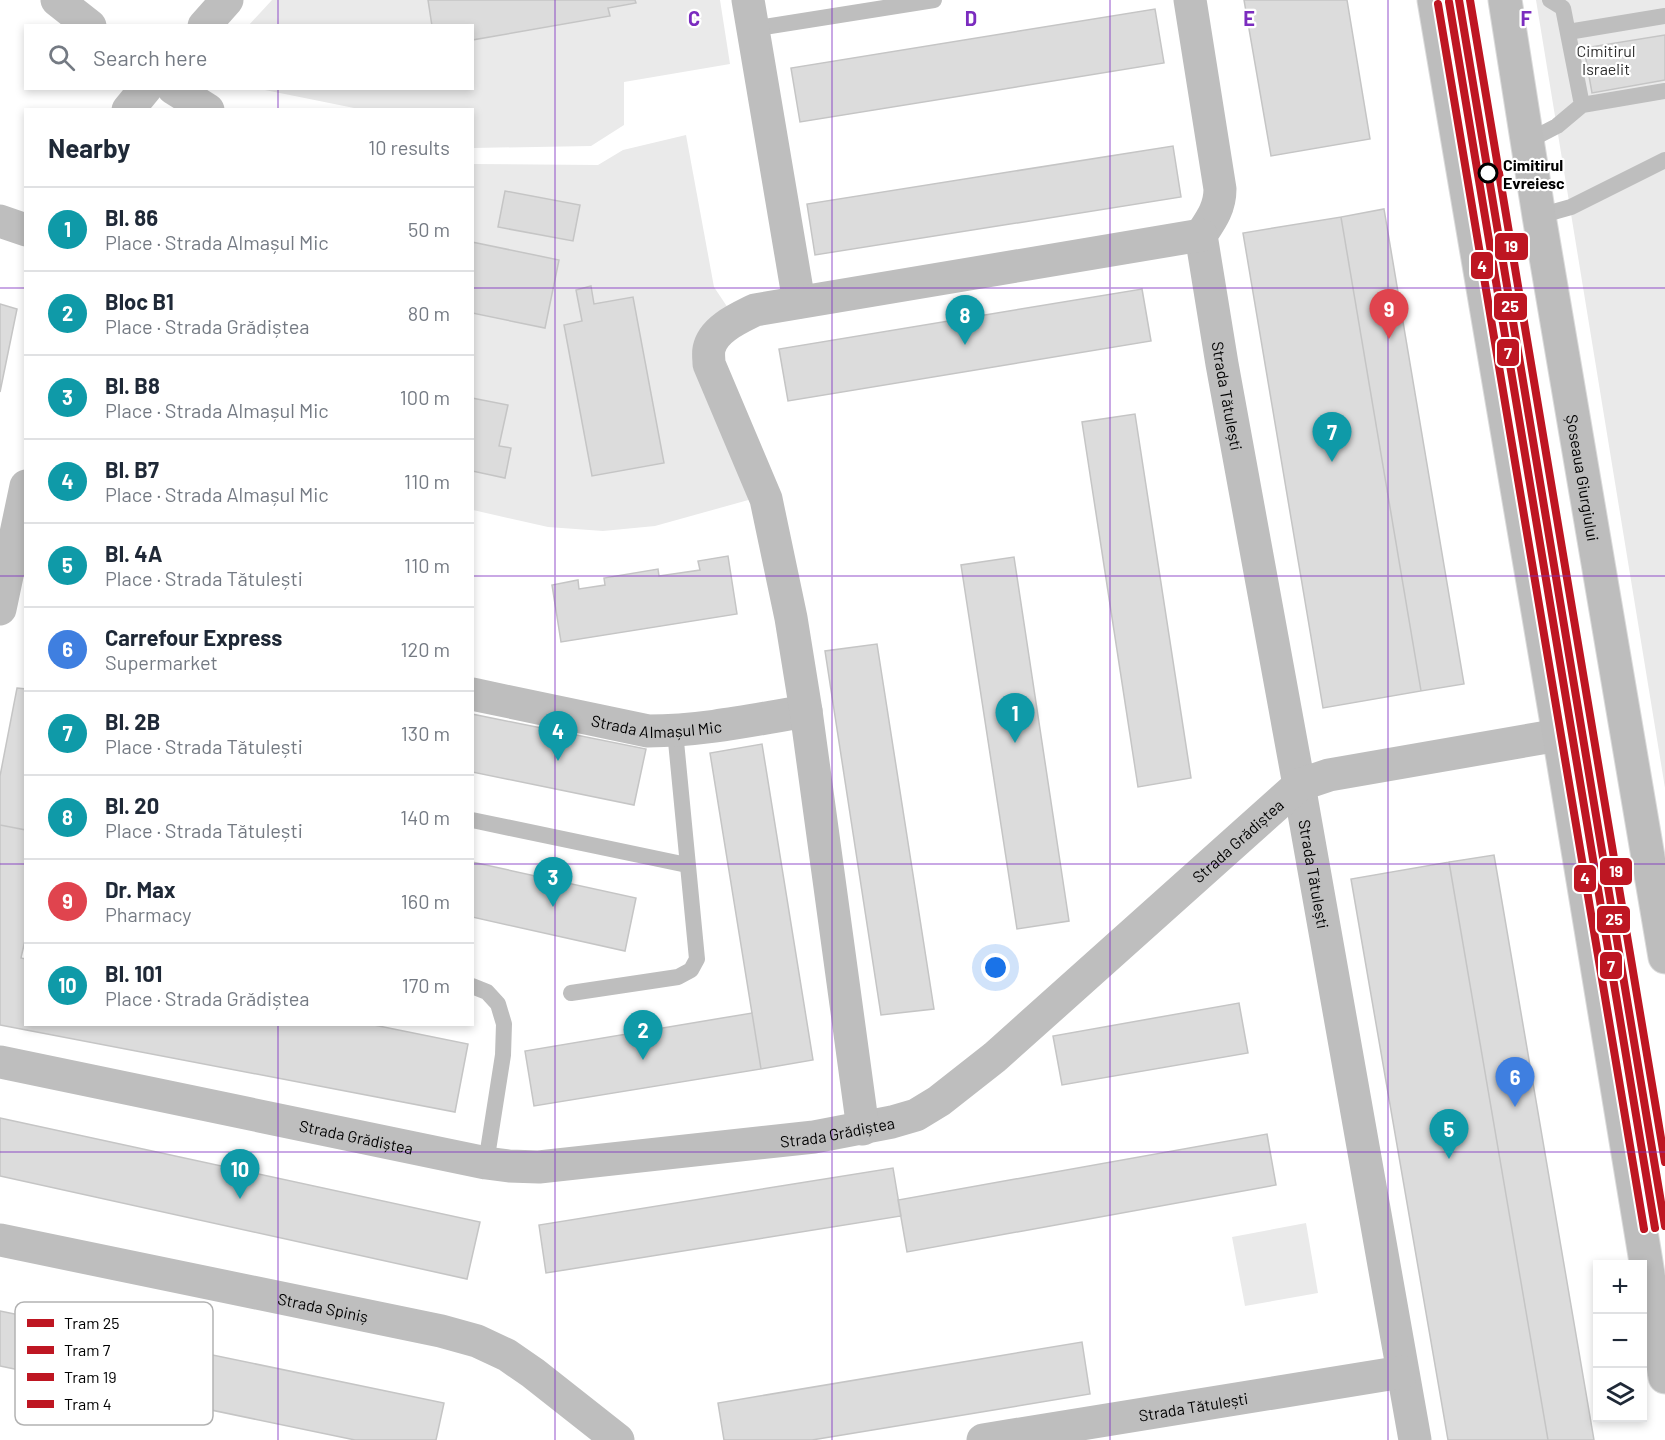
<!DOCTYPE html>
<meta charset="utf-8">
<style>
:root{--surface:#fff;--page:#f6f6f7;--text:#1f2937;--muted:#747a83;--line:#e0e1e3;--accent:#d93025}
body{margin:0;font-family:Barlow,sans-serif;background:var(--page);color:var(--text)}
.controls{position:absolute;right:18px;bottom:18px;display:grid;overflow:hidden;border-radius:0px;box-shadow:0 3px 9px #0003}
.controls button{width:54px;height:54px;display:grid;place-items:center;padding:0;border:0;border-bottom:2px solid var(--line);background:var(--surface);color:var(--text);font:30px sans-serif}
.you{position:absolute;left:996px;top:968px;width:21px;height:21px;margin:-15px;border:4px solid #fff;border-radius:50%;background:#1a73e8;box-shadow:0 0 0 9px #1a73e833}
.badge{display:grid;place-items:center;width:39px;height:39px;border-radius:50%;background:var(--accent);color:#fff;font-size:20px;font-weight:700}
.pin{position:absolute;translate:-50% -50px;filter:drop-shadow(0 2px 3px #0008)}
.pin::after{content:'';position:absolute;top:32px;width:21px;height:18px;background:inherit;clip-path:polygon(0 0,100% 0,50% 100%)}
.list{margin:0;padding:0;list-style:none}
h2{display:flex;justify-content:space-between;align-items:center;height:78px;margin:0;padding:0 24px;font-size:26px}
h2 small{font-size:20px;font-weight:400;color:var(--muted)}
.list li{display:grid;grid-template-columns:39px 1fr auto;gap:18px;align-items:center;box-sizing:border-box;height:84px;padding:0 24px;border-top:2px solid var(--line)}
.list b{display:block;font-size:22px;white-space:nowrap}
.list p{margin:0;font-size:20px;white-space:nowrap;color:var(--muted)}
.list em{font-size:20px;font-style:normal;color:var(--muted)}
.icon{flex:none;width:33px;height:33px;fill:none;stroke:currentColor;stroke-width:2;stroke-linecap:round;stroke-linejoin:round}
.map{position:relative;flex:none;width:1665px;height:1440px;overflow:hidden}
.search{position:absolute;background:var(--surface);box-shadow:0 3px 9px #0003;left:24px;top:24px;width:450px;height:66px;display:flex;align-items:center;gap:15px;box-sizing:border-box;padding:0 21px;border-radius:0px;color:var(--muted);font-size:22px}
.panel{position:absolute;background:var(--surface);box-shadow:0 3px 9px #0003;left:24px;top:108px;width:450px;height:918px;border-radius:0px}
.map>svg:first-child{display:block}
.green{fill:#eaeaea}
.building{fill:#dcdcdc;stroke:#c5c5c5;stroke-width:1.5}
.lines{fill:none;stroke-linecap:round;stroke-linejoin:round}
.primary-casing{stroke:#dbdbdb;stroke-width:35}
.lane{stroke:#bebebe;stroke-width:16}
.street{stroke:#bebebe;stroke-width:33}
.primary{stroke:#bdbdbd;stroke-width:33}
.tram-1-casing{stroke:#fff;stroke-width:12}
.tram-2-casing{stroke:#fff;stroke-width:12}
.tram-3-casing{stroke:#fff;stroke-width:12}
.tram-4-casing{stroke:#fff;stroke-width:12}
.tram-1{stroke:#be1622;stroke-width:8}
.tram-2{stroke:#be1622;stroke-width:8}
.tram-3{stroke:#be1622;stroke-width:8}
.tram-4{stroke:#be1622;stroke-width:8}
.grid{fill:none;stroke:#7b2cbf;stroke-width:1.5;stroke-opacity:0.55}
.stop-dot{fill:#fff;stroke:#000;stroke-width:3}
.labels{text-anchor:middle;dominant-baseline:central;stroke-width:4.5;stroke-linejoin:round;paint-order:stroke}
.park-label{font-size:16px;fill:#2f2f2f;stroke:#fff}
.stop-label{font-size:16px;font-weight:bold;fill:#000;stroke:#fff;text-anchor:start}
.street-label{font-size:16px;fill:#000;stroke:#fff}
.key{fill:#fff;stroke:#b2b2b2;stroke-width:1.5}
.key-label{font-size:16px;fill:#000}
.grid-label{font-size:20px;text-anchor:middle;font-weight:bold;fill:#7b2cbf;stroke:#fff;stroke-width:4.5;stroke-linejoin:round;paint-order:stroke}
.line-badge{stroke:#fff;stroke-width:2}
.badge-label{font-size:16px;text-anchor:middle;font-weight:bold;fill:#fff}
</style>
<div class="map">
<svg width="1665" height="1440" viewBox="0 0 1665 1440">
<rect width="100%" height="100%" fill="#fff"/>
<path class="green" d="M 272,0 L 720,0 L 730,64 L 624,82 L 624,125 L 591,146 L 473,148 L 472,110 L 359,109 L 260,89 L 472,88 L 472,26 L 248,26 Z
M 1536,0 L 1665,0 L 1665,788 Z
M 686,135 L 714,287 L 732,314 L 713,329 L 752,499 L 655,526 L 603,531 L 548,527 L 473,510 L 473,164 L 598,165 L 623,150 Z
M 1306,1223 L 1318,1293 L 1245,1306 L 1232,1237 Z"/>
<path class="building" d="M 428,0 L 635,0 L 636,3 L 608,8 L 610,16 L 472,40 L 472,26 L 432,26 Z
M 1244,0 L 1347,0 L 1370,139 L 1271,156 Z
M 1155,9 L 1164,63 L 800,122 L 791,68 Z
M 1665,35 L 1665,80 L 1592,93 L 1584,48 Z
M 1173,146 L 1181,197 L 815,255 L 807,204 Z
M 505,191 L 580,205 L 573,241 L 498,227 Z
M 1384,209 L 1464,684 L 1421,691 L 1341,217 Z
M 1341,217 L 1421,691 L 1323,708 L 1243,233 Z
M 472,242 L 559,260 L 545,328 L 472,313 Z
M 591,286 L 594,304 L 633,297 L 664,463 L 592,476 L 564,325 L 582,321 L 576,290 Z
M 1142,289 L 1151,341 L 788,401 L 779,349 Z
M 0,304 L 17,309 L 0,392 Z
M 472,398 L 508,405 L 499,446 L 511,448 L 505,478 L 472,471 Z
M 1135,414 L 1191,778 L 1138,787 L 1082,422 Z
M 728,556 L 737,614 L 561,642 L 552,585 L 578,580 L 579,589 L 605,585 L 604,578 L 658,569 L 659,576 L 700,570 L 698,561 Z
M 1014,557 L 1069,921 L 1017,929 L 961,565 Z
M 877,644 L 934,1009 L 881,1015 L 825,651 Z
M 17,688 L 26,689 L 26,830 L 0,825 L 0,776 Z
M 472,714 L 646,749 L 634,805 L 472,772 Z
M 762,744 L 813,1060 L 761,1069 L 710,753 Z
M 0,825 L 26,830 L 26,936 L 21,958 L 26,959 L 26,1024 L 369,1024 L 468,1044 L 455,1112 L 0,1025 Z
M 1494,855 L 1594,1440 L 1548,1440 L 1449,862 Z
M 472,862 L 636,898 L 625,951 L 472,917 Z
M 1449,862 L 1548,1440 L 1448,1440 L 1351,879 Z
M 1239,1003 L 1248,1053 L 1062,1085 L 1053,1036 Z
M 752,1013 L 761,1069 L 534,1106 L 525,1051 Z
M 0,1118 L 480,1222 L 467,1279 L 0,1176 Z
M 1267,1134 L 1276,1185 L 907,1252 L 898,1200 Z
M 893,1168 L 901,1216 L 546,1273 L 539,1225 Z
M 0,1311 L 444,1403 L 436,1440 L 355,1440 L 0,1366 Z
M 1082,1342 L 1090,1394 L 812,1440 L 724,1440 L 718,1403 Z"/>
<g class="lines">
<defs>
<g id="primary">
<path d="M 1434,0 L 1559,735 L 1665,1377"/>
<path id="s6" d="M 1505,0 L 1539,216 L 1665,957"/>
</g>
</defs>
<use href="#primary" class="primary-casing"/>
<path class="lane" d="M 752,29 L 934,0
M 1568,32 L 1665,16
M 1582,105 L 1665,91
M 1528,141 L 1557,126 L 1582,105 L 1563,8 L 1550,0
M 1539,216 L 1571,207 L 1665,160
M 472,820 L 687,865
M 472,986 L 487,992 L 498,1004 L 504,1024 L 503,1055 L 486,1163
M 571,993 L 678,977 L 691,970 L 697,959 L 675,731"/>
<g class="street">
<path d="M 57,0 L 90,26"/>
<path d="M 748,0 L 799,302"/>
<path id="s1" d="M 1190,0 L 1220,189 C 1220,208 1211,220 1201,235 L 1222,364 L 1299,785 L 1415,1440"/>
<path d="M 204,26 L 227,0"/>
<path d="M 173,88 L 208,110"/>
<path d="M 128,110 L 146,88"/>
<path d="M 0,221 L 26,230"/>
<path d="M 0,609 L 26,486"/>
<path id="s2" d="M 472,694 L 648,731 C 702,731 753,720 806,711"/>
<path id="s3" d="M 0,1062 L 486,1163 L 509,1166 L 539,1167 L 814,1137 L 892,1122 L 916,1115 L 939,1101 L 995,1057 L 1299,785 L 1329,775 L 1559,735"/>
<path d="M 863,1129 L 806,711 L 791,618 L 766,499 L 709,364 C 709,359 708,354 709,349 C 713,329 739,318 755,310 L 1201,235"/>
<path id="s4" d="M 0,1240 L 441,1331 L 477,1341 L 507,1355 L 533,1373 L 618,1440"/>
<path id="s5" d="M 983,1440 L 1402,1372"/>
</g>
<use href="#primary" class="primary"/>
<defs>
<path id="tram-1" d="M 1459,0 L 1665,1226"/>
<path id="tram-2" d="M 1449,2 L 1655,1228"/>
<path id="tram-3" d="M 1470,0 L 1665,1162"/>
<path id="tram-4" d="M 1438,4 L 1644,1229"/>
</defs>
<use href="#tram-1" class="tram-1-casing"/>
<use href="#tram-2" class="tram-2-casing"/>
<use href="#tram-3" class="tram-3-casing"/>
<use href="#tram-4" class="tram-4-casing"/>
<use href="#tram-1" class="tram-1"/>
<use href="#tram-2" class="tram-2"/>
<use href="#tram-3" class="tram-3"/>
<use href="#tram-4" class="tram-4"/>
</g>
<path class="grid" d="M 278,0 L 278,26M 555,0 L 555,1440M 832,0 L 832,1440M 1110,0 L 1110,1440M 1388,0 L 1388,1440M 278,88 L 278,110M 0,288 L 26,288M 472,288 L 1665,288M 0,576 L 26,576M 472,576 L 1665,576M 0,864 L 26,864M 472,864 L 1665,864M 278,1024 L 278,1440M 0,1152 L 1665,1152"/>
<circle class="stop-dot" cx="1488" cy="173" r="9"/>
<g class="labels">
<g class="park-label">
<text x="1606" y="50">Cimitirul<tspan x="1606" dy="18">Israelit</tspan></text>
</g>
<g class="stop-label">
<text x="1503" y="164">Cimitirul<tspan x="1503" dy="18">Evreiesc</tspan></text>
</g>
<g class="street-label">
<text stroke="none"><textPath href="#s1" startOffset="405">Strada Tătulești</textPath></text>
<text stroke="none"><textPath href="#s6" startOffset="484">Șoseaua Giurgiului</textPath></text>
<text stroke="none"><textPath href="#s2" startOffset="188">Strada Almașul Mic</textPath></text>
<text stroke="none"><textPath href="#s3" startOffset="1354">Strada Grădiștea</textPath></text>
<text stroke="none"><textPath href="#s1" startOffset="891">Strada Tătulești</textPath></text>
<text stroke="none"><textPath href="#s3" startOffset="850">Strada Grădiștea</textPath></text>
<text stroke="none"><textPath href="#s3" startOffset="364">Strada Grădiștea</textPath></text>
<text stroke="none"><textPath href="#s4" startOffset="330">Strada Spiniș</textPath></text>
<text stroke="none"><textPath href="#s5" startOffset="213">Strada Tătulești</textPath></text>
</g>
</g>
<rect x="15" y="1302" width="198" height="123" rx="9" class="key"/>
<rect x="27" y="1319" width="27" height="8" fill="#be1622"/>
<rect x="27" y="1346" width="27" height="8" fill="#be1622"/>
<rect x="27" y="1373" width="27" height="8" fill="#be1622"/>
<rect x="27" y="1400" width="27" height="8" fill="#be1622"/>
<g class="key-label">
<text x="64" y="1329">Tram 25</text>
<text x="64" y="1356">Tram 7</text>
<text x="64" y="1383">Tram 19</text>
<text x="64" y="1410">Tram 4</text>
</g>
<g class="grid-label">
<text x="694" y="26">C</text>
<text x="971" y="26">D</text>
<text x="1249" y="26">E</text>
<text x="1526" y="26">F</text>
</g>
<g class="line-badge">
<rect x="1494" y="232" width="35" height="29" rx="6" fill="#be1622"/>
<rect x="1470" y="251" width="24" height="29" rx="6" fill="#be1622"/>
<rect x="1493" y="292" width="35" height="29" rx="6" fill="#be1622"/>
<rect x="1496" y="338" width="24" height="29" rx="6" fill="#be1622"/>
<rect x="1599" y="857" width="34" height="29" rx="6" fill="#be1622"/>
<rect x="1573" y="864" width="24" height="29" rx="6" fill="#be1622"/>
<rect x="1596" y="905" width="35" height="29" rx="6" fill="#be1622"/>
<rect x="1599" y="951" width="24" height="29" rx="6" fill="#be1622"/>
</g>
<g class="badge-label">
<text x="1511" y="252">19</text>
<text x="1482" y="272">4</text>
<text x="1510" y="312">25</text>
<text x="1508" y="359">7</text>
<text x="1616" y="877">19</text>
<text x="1585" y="884">4</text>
<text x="1614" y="925">25</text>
<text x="1611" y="972">7</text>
</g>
</svg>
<div class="controls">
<button>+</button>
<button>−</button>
<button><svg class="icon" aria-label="layers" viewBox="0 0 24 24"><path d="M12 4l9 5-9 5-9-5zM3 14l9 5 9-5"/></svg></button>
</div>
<div class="you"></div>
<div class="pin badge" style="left:1015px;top:743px;background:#0f9aa8">1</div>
<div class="pin badge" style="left:643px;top:1060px;background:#0f9aa8">2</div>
<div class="pin badge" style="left:553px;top:907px;background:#0f9aa8">3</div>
<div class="pin badge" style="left:558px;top:761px;background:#0f9aa8">4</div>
<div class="pin badge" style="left:1449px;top:1159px;background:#0f9aa8">5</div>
<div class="pin badge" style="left:1515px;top:1107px;background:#3f7fe0">6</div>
<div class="pin badge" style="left:1332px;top:462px;background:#0f9aa8">7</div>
<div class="pin badge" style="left:965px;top:345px;background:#0f9aa8">8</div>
<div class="pin badge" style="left:1389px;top:339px;background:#e0444e">9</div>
<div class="pin badge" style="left:240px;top:1199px;background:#0f9aa8">10</div>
<div class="search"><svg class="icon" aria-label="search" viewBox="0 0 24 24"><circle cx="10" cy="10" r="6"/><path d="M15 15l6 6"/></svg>Search here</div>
<section class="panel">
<h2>Nearby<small>10 results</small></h2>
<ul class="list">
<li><span class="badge" style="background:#0f9aa8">1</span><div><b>Bl. 86</b><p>Place · Strada Almașul Mic</p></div><em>50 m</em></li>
<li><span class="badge" style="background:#0f9aa8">2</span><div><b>Bloc B1</b><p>Place · Strada Grădiștea</p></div><em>80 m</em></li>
<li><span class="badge" style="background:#0f9aa8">3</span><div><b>Bl. B8</b><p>Place · Strada Almașul Mic</p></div><em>100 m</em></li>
<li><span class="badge" style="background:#0f9aa8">4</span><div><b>Bl. B7</b><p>Place · Strada Almașul Mic</p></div><em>110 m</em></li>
<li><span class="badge" style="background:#0f9aa8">5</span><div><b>Bl. 4A</b><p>Place · Strada Tătulești</p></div><em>110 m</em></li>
<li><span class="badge" style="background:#3f7fe0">6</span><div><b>Carrefour Express</b><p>Supermarket</p></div><em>120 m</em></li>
<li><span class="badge" style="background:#0f9aa8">7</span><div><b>Bl. 2B</b><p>Place · Strada Tătulești</p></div><em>130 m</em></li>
<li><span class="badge" style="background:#0f9aa8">8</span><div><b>Bl. 20</b><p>Place · Strada Tătulești</p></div><em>140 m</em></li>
<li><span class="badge" style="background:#e0444e">9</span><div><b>Dr. Max</b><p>Pharmacy</p></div><em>160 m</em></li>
<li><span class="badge" style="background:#0f9aa8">10</span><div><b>Bl. 101</b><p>Place · Strada Grădiștea</p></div><em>170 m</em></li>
</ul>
</section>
</div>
